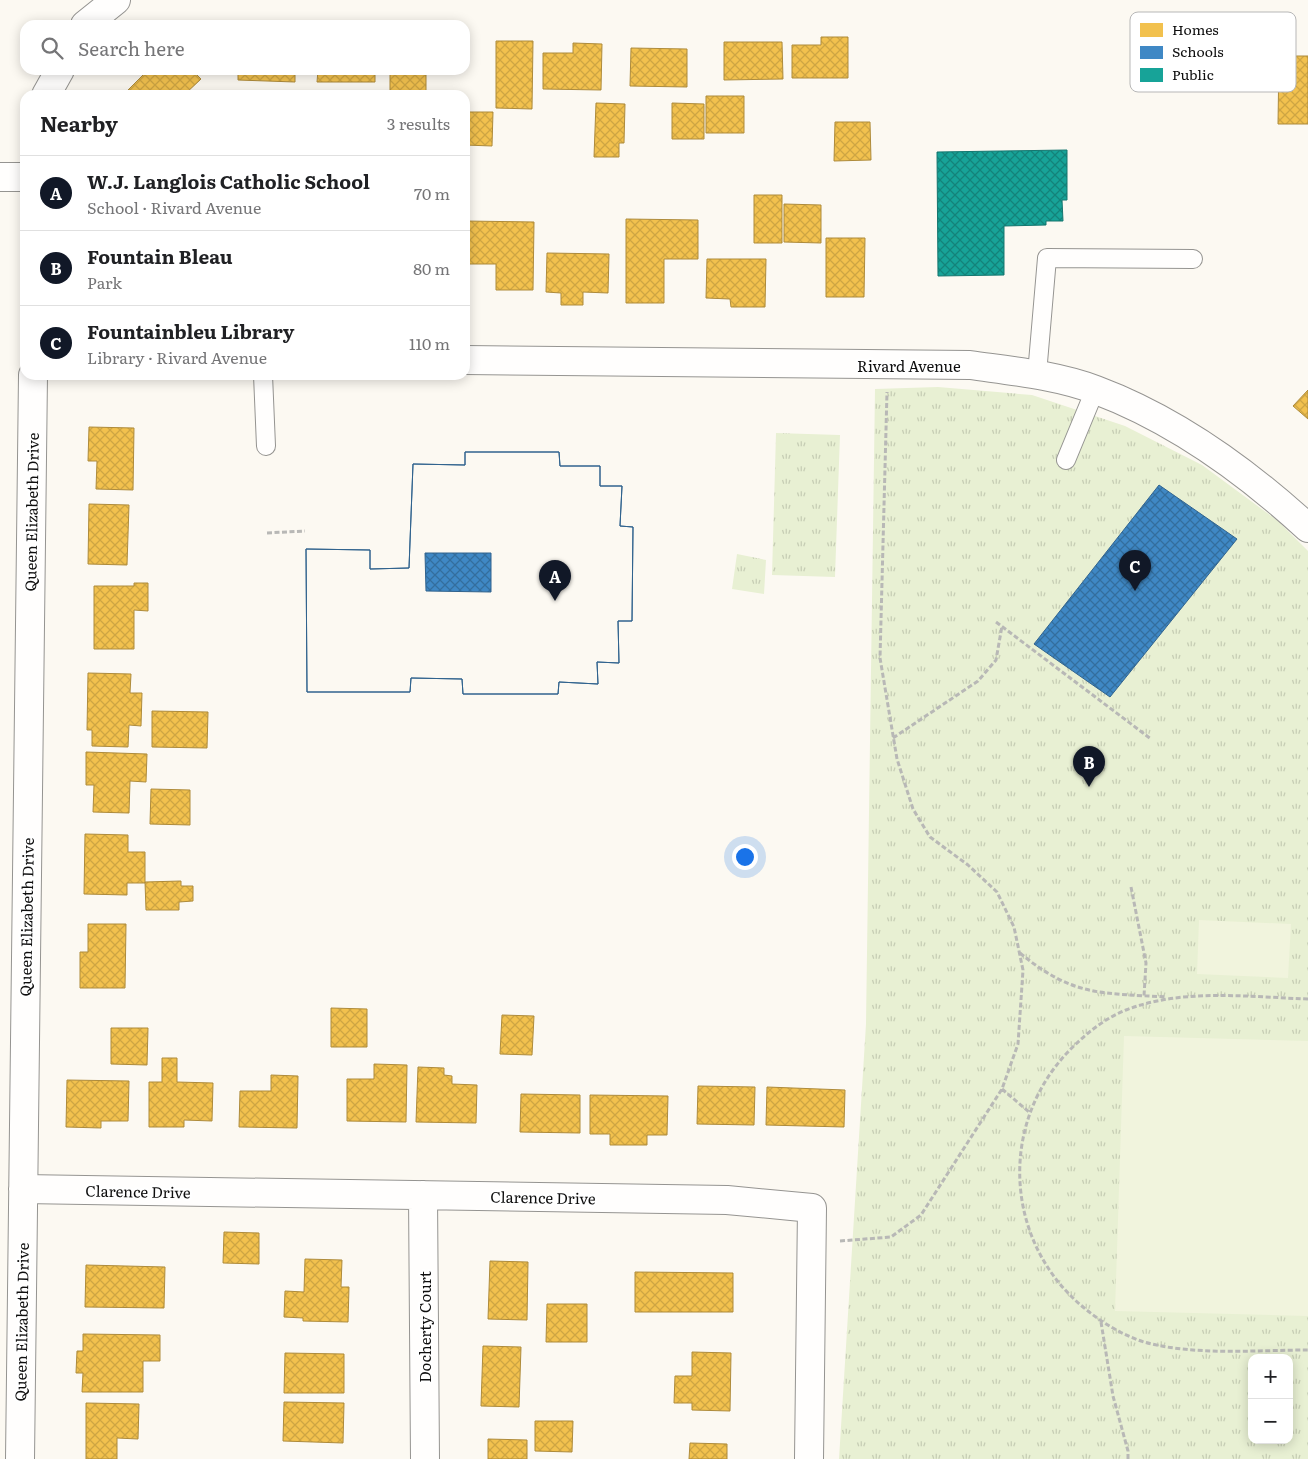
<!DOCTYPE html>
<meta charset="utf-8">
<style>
:root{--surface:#fff;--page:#f2f2f2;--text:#202124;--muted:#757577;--line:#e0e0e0;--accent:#111827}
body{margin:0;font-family:Literata,serif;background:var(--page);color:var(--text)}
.controls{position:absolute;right:15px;bottom:15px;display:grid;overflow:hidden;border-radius:10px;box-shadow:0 2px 12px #0003}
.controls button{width:45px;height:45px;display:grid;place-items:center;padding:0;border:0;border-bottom:1px solid var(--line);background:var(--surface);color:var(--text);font:25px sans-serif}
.you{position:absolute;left:744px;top:856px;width:18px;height:18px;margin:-12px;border:4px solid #fff;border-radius:50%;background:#1a73e8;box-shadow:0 0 0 8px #1a73e833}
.badge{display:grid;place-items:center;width:32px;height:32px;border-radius:50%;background:var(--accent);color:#fff;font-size:16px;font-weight:700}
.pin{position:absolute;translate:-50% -41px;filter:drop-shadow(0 1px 2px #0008)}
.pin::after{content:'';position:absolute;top:26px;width:18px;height:15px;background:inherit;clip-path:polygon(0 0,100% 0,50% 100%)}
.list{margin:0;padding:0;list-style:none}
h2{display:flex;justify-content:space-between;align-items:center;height:65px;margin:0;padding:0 20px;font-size:21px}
h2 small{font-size:16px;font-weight:400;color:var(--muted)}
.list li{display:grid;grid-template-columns:32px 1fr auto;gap:15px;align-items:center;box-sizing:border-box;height:75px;padding:0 20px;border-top:1px solid var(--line)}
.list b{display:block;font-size:19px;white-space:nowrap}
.list p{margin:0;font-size:16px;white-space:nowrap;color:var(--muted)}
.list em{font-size:16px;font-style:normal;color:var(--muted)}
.icon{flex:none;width:28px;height:28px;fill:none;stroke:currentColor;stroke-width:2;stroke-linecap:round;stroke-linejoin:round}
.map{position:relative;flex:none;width:1308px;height:1459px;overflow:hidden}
.search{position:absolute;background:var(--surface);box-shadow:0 2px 12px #0003;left:20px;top:20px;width:450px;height:55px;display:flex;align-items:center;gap:12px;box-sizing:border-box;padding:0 18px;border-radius:15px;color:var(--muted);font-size:19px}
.panel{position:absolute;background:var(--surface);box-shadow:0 2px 12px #0003;left:20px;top:90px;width:450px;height:290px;border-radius:15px}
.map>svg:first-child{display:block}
.park{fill:url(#park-tufts);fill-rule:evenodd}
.pitch{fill:#f1f4dd}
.homes{fill:url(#homes-cross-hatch);stroke:#ae8b3b}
.schools{fill:url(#schools-cross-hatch);stroke:#30638e;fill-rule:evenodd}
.public{fill:url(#public-cross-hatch);stroke:#14766f}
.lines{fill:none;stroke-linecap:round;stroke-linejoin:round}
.lane-casing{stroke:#959491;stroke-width:20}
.street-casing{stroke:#959491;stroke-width:30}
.path{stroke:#b8b8b6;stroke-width:3;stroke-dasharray:5 2.5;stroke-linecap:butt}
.lane{stroke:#fffefd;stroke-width:18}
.street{stroke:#fffefd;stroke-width:28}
.labels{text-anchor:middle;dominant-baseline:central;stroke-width:5;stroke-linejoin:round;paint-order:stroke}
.street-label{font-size:15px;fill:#0e0e0e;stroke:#fff}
.key{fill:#fff;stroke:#b7b7b7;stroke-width:1}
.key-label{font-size:14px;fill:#0e0e0e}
</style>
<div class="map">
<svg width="1308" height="1459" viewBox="0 0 1308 1459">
<defs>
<pattern id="park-tufts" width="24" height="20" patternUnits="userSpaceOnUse" patternTransform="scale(1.25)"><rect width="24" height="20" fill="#e8f0d3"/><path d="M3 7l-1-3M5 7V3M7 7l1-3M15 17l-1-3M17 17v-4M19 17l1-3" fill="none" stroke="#c6cdb4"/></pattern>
<pattern id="homes-cross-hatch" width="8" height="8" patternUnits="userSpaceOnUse" patternTransform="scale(1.25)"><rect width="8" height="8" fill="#f2c14e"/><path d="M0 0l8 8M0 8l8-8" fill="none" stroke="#cea543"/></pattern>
<pattern id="schools-cross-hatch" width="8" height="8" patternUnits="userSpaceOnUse" patternTransform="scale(1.25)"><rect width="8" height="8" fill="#3f88c5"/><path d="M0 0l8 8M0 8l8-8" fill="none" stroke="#336e9e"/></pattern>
<pattern id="public-cross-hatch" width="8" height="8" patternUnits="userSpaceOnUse" patternTransform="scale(1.25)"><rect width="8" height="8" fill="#17a398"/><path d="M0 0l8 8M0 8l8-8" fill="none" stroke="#13837a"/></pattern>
</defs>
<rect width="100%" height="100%" fill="#fcf9f2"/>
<path class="park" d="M 938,387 L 1032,395 L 1125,426 L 1202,465 L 1278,521 L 1308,551 L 1308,1459 L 839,1459 L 866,1024 L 875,389 ZM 1252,1358 L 1289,1358 L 1289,1440 L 1252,1440 Z
M 776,433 L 840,435 L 835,577 L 772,575 Z
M 737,554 L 766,560 L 764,594 L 732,589 Z"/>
<path class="pitch" d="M 1199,920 L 1291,924 L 1288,978 L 1197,974 Z
M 1124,1036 L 1308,1041 L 1308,1316 L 1115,1311 Z"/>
<path class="homes" d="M 821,37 L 848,37 L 848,78 L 792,78 L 792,45 L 821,45 Z
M 496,41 L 533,41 L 532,109 L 496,108 Z
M 724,42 L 782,42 L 783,79 L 724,80 Z
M 573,43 L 602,44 L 601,90 L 543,89 L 543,53 L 573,53 Z
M 631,48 L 687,49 L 687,87 L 630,86 Z
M 1279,56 L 1308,56 L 1308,124 L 1278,124 Z
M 148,70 L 192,70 L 201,79 L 184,95 L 123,95 Z
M 238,70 L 295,70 L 295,82 L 238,80 Z
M 318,70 L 375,70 L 375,82 L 317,82 Z
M 390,70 L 426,70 L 426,95 L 390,95 Z
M 706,96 L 744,96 L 744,133 L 706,133 Z
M 596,103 L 625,104 L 624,143 L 619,143 L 619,157 L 594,157 Z
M 672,103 L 704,104 L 704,139 L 672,139 Z
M 465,112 L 493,112 L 492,146 L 465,145 Z
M 835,122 L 870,122 L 871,160 L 834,161 Z
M 754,195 L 782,195 L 782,243 L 754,243 Z
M 784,204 L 821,205 L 821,243 L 784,242 Z
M 626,219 L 698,220 L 698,259 L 664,259 L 664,303 L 626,303 Z
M 465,221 L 534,222 L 533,290 L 496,290 L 496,264 L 465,264 Z
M 826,238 L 865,238 L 864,297 L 826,297 Z
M 547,253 L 609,254 L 608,293 L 583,292 L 583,305 L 561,305 L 561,293 L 546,292 Z
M 707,259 L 766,259 L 765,307 L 731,307 L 730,299 L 706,298 Z
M 1308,390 L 1308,419 L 1293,406 Z
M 89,427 L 134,428 L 133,490 L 96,489 L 97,461 L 88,461 Z
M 89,504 L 129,505 L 127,565 L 88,564 Z
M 134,583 L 148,583 L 148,611 L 134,610 L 134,649 L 94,649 L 94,586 L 134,586 Z
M 88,673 L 131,674 L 130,693 L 142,693 L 141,726 L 129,725 L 128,747 L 92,746 L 92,730 L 87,730 Z
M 152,711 L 208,712 L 207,748 L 152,747 Z
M 86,752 L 147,754 L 146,782 L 130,781 L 129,813 L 93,812 L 94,785 L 86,785 Z
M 151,789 L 190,790 L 190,825 L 150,824 Z
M 85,834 L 128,835 L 128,852 L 145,852 L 145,883 L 127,883 L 127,895 L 84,894 Z
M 181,881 L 181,886 L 193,886 L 193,901 L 179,902 L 179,910 L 146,910 L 145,882 Z
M 88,924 L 126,924 L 125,988 L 80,988 L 80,952 L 88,952 Z
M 331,1008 L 367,1009 L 367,1047 L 331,1047 Z
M 502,1015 L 534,1016 L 532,1055 L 500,1054 Z
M 111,1028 L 148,1028 L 147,1065 L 111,1064 Z
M 162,1058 L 177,1058 L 177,1082 L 213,1083 L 212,1121 L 184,1120 L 184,1127 L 149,1127 L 149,1082 L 162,1082 Z
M 374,1064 L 407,1065 L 406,1122 L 347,1121 L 347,1079 L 374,1079 Z
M 418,1067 L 444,1068 L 444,1075 L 452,1076 L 452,1084 L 477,1085 L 476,1123 L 416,1122 Z
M 271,1075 L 298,1076 L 297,1128 L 239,1127 L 240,1091 L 271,1091 Z
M 67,1080 L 129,1081 L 128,1121 L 101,1121 L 101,1128 L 66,1127 Z
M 698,1086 L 755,1087 L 754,1125 L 697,1124 Z
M 767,1087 L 845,1090 L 844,1127 L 766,1125 Z
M 521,1094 L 580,1095 L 580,1133 L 520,1132 Z
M 590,1095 L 668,1096 L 667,1135 L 647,1135 L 647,1145 L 610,1145 L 610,1134 L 590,1134 Z
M 224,1232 L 259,1233 L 259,1264 L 223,1263 Z
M 305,1259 L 342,1260 L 341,1287 L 349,1287 L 348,1322 L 303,1321 L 303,1318 L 284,1317 L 285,1291 L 304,1292 Z
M 490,1261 L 528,1262 L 527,1320 L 488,1319 Z
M 86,1265 L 165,1267 L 164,1308 L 85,1307 Z
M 635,1272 L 733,1273 L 733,1312 L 635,1312 Z
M 547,1304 L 587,1304 L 587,1342 L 546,1342 Z
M 83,1334 L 160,1335 L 160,1361 L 143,1361 L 143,1392 L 82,1392 L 83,1373 L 76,1373 L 77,1351 L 83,1351 Z
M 483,1346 L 521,1347 L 519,1407 L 481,1406 Z
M 692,1352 L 731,1353 L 730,1411 L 692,1410 L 692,1403 L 674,1403 L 675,1376 L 692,1376 Z
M 285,1353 L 344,1354 L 344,1393 L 284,1393 Z
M 284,1402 L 344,1403 L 343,1443 L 283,1441 Z
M 86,1403 L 139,1404 L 138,1439 L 117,1438 L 117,1459 L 86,1459 Z
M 535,1421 L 573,1421 L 572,1452 L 535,1451 Z
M 488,1439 L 527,1440 L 527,1459 L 488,1459 Z
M 690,1443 L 727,1444 L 727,1459 L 689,1459 Z"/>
<path class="schools" d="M 465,452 L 559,452 L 560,466 L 600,466 L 600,486 L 622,486 L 620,526 L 633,527 L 632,621 L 618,621 L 619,663 L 597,662 L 598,684 L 559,682 L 558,694 L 463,694 L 462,679 L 411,678 L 410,692 L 307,692 L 306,549 L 370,550 L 370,569 L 409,568 L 413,464 L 465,465 ZM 425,553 L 491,553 L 491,592 L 426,591 Z
M 465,452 L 559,452 L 560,466 L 600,466 L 600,486 L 622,486 L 620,526 L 633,527 L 632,621 L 618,621 L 619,663 L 597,662 L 598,684 L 559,682 L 558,694 L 463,694 L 462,679 L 411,678 L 410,692 L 307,692 L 306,549 L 370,550 L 370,569 L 409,568 L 413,464 L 465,465 Z
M 1159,485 L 1237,539 L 1110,697 L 1034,644 Z"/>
<path class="public" d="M 1067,150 L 1067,200 L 1062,200 L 1063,221 L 1046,221 L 1046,225 L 1004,226 L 1004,275 L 938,276 L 937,152 Z"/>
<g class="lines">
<defs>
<path id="lane" d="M 1037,374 L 1047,258 L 1193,259
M 263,375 L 266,446
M 1066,460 L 1095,390"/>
<path id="street" d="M 85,25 L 116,0
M 46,95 L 60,70
M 0,177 L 25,177
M 465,360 L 970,365 C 1012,371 1056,375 1096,390 C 1176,420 1246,471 1308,528
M 23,1189 L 727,1200 L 812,1208 L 809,1459
M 423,1195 L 425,1459
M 20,1459 L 33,375"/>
</defs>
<use href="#lane" class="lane-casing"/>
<use href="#street" class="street-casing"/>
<path class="path" d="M 267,533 L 305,531
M 996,622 L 1151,739
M 893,738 L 978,681 L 996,660 L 1002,626
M 1131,887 L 1146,963 L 1144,996
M 1020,953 C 1073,997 1102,993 1167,997
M 1308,999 C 1249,997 1182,988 1126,1010 C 1103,1019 1083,1036 1066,1054 C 998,1128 1006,1243 1083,1307 C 1101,1322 1122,1335 1144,1342 C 1194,1356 1257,1350 1308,1350
M 1002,1089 L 1029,1112
M 840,1241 L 891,1237 L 921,1215 L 1002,1089 L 1018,1044 L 1023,970 L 1014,927 L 997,892 L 968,865 L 930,837 L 913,809 L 897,759 L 880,658 L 887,392
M 1101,1322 L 1113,1396 L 1128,1451 L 1128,1459"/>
<use href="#lane" class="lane"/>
<use href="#street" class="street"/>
</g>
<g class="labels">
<g class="street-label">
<text x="909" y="365">Rivard Avenue</text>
<text transform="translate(31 512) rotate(-89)">Queen Elizabeth Drive</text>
<text transform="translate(26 917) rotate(-89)">Queen Elizabeth Drive</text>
<text transform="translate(138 1191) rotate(1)">Clarence Drive</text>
<text transform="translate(543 1197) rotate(1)">Clarence Drive</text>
<text transform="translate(21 1322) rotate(-89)">Queen Elizabeth Drive</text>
<text transform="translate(424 1327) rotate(-90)">Docherty Court</text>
</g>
</g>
<rect x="1130" y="12" width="166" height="80" rx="8" class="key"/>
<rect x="1140" y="23" width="23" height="14" fill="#f2c14e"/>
<rect x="1140" y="46" width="23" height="13" fill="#3f88c5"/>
<rect x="1140" y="68" width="23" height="14" fill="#17a398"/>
<g class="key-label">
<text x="1172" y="35">Homes</text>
<text x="1172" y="57">Schools</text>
<text x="1172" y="80">Public</text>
</g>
</svg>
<div class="controls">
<button>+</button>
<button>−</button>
</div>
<div class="you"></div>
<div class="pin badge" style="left:555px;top:601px">A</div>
<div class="pin badge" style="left:1089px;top:787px">B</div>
<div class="pin badge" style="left:1135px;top:591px">C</div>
<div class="search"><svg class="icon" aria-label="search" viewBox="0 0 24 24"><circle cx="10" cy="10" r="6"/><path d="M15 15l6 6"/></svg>Search here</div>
<section class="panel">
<h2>Nearby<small>3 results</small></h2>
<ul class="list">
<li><span class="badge">A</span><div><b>W.J. Langlois Catholic School</b><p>School · Rivard Avenue</p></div><em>70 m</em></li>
<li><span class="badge">B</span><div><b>Fountain Bleau</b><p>Park</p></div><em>80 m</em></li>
<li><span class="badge">C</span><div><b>Fountainbleu Library</b><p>Library · Rivard Avenue</p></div><em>110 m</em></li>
</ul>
</section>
</div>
